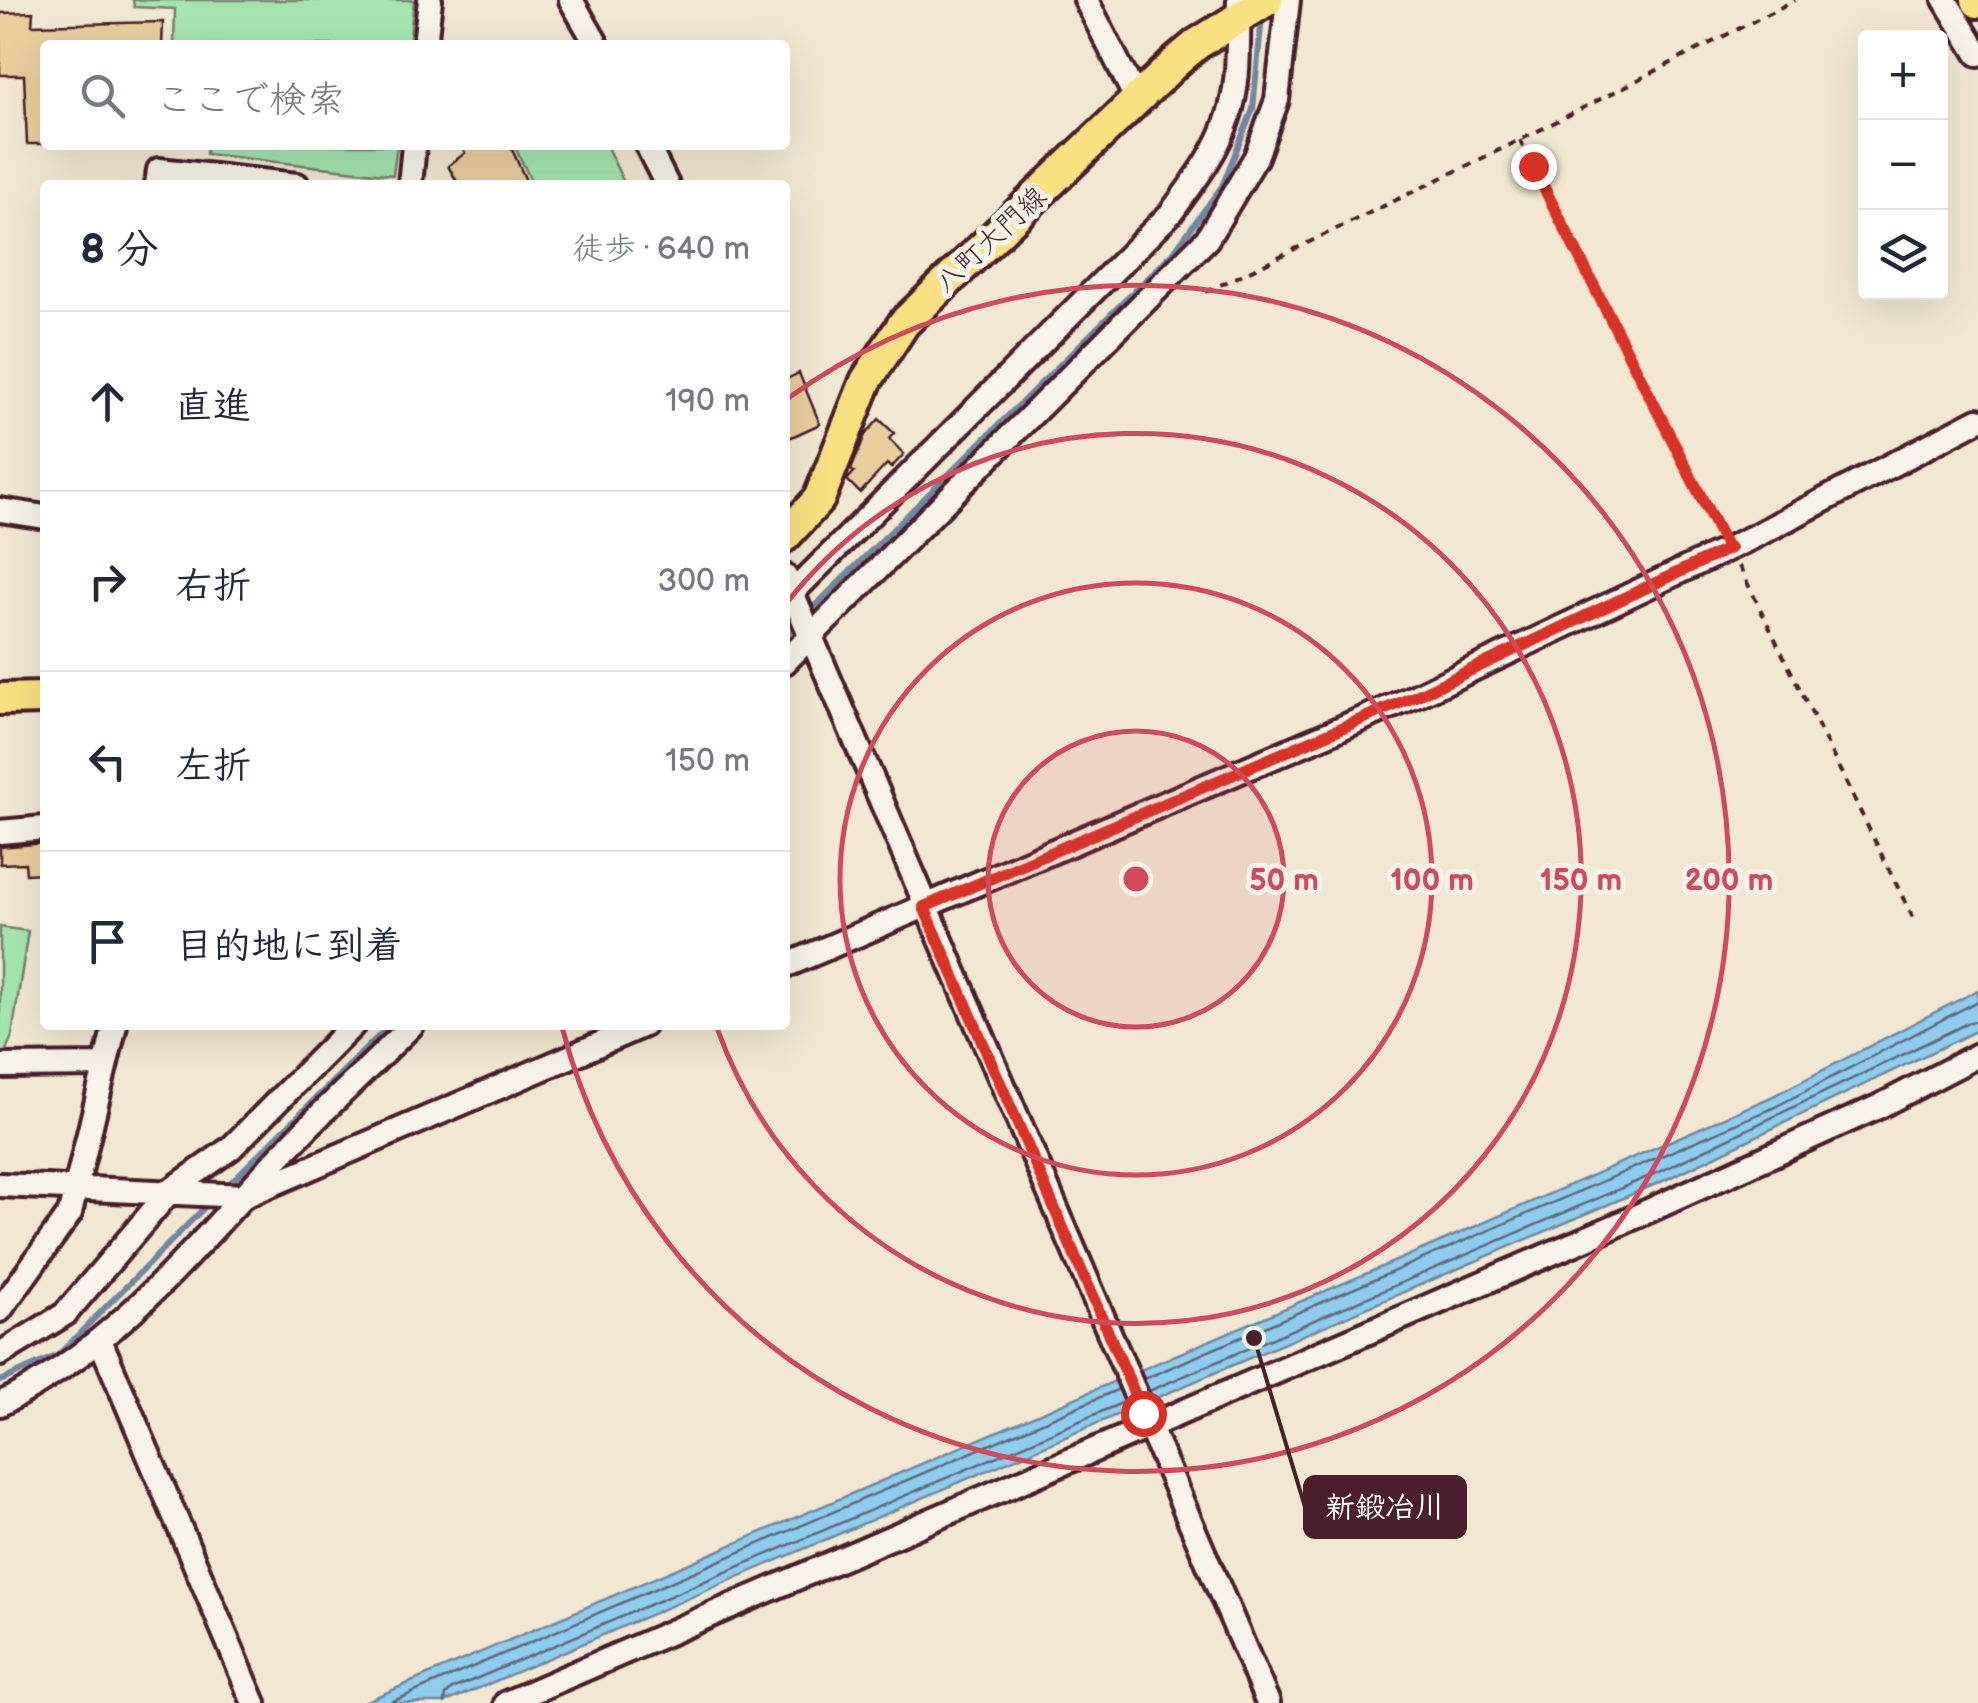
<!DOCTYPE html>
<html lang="ja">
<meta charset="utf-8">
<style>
:root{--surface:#fff;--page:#f6f6f7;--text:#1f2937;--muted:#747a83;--line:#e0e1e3}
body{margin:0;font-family:"Balsamiq Sans","Klee One",sans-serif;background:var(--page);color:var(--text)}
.controls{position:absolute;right:30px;top:30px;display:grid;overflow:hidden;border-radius:10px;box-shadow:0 10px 40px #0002}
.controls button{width:90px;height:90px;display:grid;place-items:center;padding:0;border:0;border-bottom:2px solid var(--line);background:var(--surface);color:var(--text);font:50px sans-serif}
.stop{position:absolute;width:30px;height:30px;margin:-22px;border:8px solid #d93025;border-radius:50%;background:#fff}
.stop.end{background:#d93025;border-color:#fff;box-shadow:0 2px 10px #0008}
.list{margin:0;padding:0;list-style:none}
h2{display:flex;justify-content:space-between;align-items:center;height:130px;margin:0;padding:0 40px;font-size:42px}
h2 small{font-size:32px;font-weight:400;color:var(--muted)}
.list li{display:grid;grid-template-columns:65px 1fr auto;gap:30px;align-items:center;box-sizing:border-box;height:180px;padding:0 40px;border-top:2px solid var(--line)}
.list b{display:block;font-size:38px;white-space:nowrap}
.list em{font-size:32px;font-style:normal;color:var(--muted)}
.icon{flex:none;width:55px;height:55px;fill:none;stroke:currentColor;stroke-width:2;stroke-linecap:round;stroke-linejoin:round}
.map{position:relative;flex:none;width:1978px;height:1703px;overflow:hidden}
.search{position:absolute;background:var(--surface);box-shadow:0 10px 40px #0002;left:40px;top:40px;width:750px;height:110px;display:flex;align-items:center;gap:25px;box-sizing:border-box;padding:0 35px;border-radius:10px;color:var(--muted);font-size:38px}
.panel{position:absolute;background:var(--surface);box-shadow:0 10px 40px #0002;left:40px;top:180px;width:750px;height:850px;border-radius:10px}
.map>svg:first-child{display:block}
.green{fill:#a4e5ae;stroke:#77826c;stroke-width:2.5}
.water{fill:#8dcdee;stroke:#7287a0;stroke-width:2.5}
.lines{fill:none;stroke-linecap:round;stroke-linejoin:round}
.shore{stroke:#656579;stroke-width:2.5}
.stream{stroke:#7287a0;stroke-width:6}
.building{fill:#e8ce9d;stroke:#4a1f2b;stroke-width:2.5}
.minor-casing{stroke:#4a1f2b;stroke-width:30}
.major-casing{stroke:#4a1f2b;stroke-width:38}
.path{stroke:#4a1f2b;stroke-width:4;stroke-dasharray:8 8;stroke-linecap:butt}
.minor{stroke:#f7f3e8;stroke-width:22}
.major{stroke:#f9e181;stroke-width:30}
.route{stroke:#d93025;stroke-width:12}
.ring{fill:none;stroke:#d1495b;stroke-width:5}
.labels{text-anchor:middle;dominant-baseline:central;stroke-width:10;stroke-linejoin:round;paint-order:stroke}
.street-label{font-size:28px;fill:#4a1f2b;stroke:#f7f3e8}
.centre{fill:#d1495b;stroke:#f7f3e8;stroke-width:5}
.ring-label{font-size:30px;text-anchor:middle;font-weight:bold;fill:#d1495b;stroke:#f7f3e8;stroke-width:10;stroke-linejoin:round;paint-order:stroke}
.leader{fill:none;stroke:#4a1f2b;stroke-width:4}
.callout-dot{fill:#4a1f2b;stroke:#f7f3e8;stroke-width:4}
.callout{fill:#4a1f2b;stroke:#4a1f2b;stroke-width:4}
.callout-label{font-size:30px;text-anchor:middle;font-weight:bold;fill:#fff}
</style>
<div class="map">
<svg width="1978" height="1703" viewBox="0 0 1978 1703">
<rect width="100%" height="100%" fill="#f2e8d2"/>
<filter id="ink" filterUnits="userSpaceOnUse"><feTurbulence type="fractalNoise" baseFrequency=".01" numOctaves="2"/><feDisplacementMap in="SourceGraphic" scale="20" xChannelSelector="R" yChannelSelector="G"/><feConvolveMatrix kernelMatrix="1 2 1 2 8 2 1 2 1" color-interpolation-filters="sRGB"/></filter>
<g filter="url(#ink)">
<path class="green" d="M 133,0 L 414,0 L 409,45 L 174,45 L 175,9 L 134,7 Z
M 207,145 L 397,145 L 393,175 L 206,154 Z
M 514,145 L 606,145 L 625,185 L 533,185 Z
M 0,927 L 28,931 L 12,1036 L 4,1055 L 0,1054 Z"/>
<path class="water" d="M 1978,990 L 1978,1030 L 1663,1181 L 444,1703 L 362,1703 L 1433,1245 L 1771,1097 Z"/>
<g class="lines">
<path class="shore" d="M 1144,1379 L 1775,1107 L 1978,1001
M 1149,1391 L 1659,1172 L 1970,1022 L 1978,1021
M 389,1703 L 1119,1389
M 445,1703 L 446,1695 L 452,1689 L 1124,1402"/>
<path class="stream" d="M 808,613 L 1172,254 L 1222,186 L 1253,109 L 1262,16
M 785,636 L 799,622
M 224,1189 L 390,1025
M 0,1381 L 58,1355 L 211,1201"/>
</g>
<path class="building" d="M 33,12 L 32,25 L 163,22 L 162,45 L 45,45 L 45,144 L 27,144 L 24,75 L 0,75 L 0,13 Z
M 461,145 L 510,145 L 528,185 L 459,185 L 448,166 L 465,153 Z
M 799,373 L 820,424 L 785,440 L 785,380 Z
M 879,419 L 894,433 L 889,439 L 904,454 L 891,468 L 887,464 L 860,493 L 847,480 L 854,472 L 851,470 L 865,435 Z
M 45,843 L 45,873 L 26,874 L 25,863 L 0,864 L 0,847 Z"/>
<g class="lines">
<defs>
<path id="minor" d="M 571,0 L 597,45
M 1086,0 L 1137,100
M 1945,0 L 1978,54
M 425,45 L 430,0
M 647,145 L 667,185
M 157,185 L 159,170 L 297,185
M 410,185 L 414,145
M 0,510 L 45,517
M 785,576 L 1268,1703
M 785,600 L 1171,213 C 1192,184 1217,153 1228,118 C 1241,81 1237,38 1239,0
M 785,662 L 1207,239 L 1256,157 L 1277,100 L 1288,0
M 0,832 L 45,828
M 785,966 L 1416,696 L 1753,537 L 1978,420
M 0,1066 L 105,1065
M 0,1185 L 245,1196 L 644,1025
M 0,1310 L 70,1213 L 115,1025
M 100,1340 L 254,1703
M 0,1354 L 65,1314 L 170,1191 L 231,1148 L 353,1025
M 0,1404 C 124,1344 209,1229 302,1133 C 338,1096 376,1061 412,1025
M 506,1703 L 1615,1226 L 1880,1106 L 1978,1055"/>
<path id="major" d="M 1977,0 L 1978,2
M 785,536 L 819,499 L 866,381 L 904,323 L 1177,61 L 1197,44 L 1267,0
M 0,699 L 45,698"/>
</defs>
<use href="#minor" class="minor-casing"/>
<use href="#major" class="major-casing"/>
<path class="path" d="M 1520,140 L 1719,533
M 1206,292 L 1520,140 L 1795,0
M 1739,566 L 1913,918"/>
<use href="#minor" class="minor"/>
<use href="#major" class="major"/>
</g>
</g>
<g class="lines" filter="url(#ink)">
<path class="route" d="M 1143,1413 L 924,907 L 1416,696 L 1730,548 L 1726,546 L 1533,166"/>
</g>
<circle cx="1136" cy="879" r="148" fill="#d1495b" fill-opacity=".12"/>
<g class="ring">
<circle cx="1136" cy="879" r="148"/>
<circle cx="1136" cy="879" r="296"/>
<path d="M785 605A445 445 0 1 1 717 1028"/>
<path d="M787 399A593 593 0 1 1 562 1027"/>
</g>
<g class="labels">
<g class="street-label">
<text transform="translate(991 240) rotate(-43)">八町大門線</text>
</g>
</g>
<circle cx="1136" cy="879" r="15" class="centre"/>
<g class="ring-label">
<text x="1284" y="890">50 m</text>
<text x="1432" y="890">100 m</text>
<text x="1581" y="890">150 m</text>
<text x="1729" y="890">200 m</text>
</g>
<path class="leader" d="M1254 1338L1305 1507"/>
<circle class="callout-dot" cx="1254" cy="1338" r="10"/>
<rect class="callout" x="1305" y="1477" width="160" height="60" rx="10"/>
<g class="callout-label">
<text x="1385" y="1517">新鍛冶川</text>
</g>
</svg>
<div class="controls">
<button>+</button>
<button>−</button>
<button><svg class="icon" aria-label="layers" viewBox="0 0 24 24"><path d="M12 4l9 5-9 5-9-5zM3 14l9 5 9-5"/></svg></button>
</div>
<div class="stop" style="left:1143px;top:1413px"></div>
<div class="stop end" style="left:1533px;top:166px"></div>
<div class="search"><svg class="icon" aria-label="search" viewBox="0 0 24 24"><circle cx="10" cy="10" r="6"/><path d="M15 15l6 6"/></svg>ここで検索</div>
<section class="panel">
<h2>8 分<small>徒歩 · 640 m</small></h2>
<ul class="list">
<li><svg class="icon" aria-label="ahead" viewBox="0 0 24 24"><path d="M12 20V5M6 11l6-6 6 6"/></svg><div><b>直進</b></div><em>190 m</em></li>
<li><svg class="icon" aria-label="right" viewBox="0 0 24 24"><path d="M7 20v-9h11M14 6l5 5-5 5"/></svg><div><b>右折</b></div><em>300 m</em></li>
<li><svg class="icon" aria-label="left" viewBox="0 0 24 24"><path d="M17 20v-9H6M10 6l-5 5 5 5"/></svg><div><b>左折</b></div><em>150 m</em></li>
<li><svg class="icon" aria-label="arrive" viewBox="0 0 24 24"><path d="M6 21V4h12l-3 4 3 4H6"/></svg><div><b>目的地に到着</b></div></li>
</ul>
</section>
</div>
